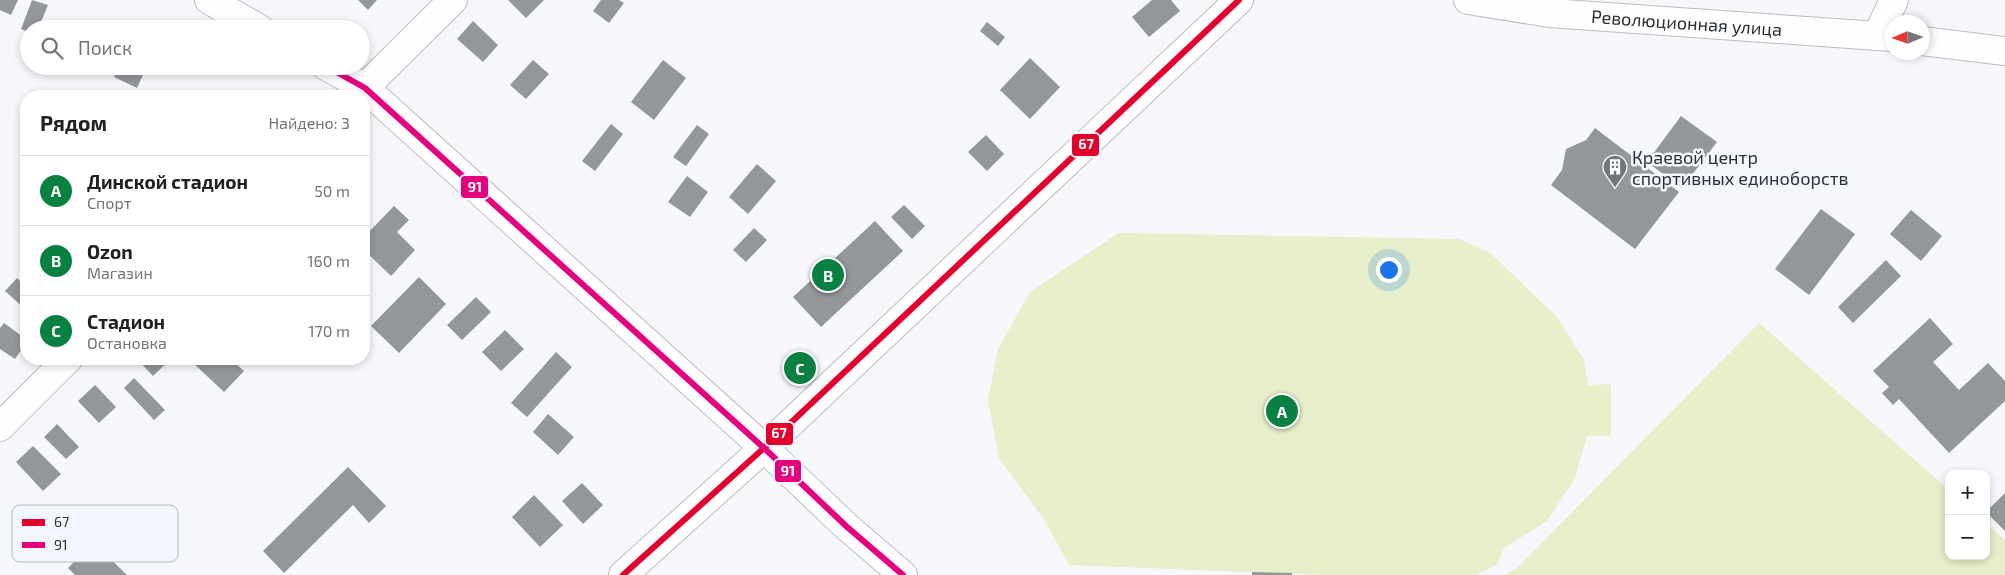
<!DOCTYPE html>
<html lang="ru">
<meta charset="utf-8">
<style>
:root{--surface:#fff;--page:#f2f2f2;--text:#202124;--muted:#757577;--line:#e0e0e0;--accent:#0b8043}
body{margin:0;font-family:"Exo 2",sans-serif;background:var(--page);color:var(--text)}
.controls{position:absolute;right:15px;bottom:15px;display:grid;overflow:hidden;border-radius:10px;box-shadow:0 2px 8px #0003}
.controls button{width:45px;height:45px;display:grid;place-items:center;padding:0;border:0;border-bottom:1px solid var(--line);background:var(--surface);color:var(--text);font:25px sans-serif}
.compass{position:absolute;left:1885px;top:15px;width:45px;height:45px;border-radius:50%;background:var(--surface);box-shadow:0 2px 8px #0003;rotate:268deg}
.you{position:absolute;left:1388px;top:269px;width:18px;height:18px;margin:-12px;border:4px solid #fff;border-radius:50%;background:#1a73e8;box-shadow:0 0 0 8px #1a73e833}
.badge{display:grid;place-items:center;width:32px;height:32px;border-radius:50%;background:var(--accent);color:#fff;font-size:16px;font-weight:700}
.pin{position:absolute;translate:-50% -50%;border:2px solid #fff;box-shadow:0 1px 5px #0006}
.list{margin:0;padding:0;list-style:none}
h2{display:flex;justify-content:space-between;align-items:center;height:65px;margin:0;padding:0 20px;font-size:21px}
h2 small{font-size:16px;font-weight:400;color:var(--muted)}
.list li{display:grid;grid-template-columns:32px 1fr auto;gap:15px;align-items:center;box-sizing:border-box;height:70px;padding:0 20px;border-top:1px solid var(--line)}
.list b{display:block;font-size:19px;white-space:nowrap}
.list p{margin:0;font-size:16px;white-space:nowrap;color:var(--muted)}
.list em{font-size:16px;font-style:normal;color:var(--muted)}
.icon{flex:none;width:28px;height:28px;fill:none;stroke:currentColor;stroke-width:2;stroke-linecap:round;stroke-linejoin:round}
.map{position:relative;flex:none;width:2005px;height:575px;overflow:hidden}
.search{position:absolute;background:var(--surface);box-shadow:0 2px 8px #0003;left:20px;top:20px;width:350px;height:55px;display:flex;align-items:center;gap:12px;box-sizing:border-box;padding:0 18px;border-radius:28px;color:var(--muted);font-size:19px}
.panel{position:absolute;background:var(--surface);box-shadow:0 2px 8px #0003;left:20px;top:90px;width:350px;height:275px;border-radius:20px}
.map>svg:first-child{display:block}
.green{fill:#e6eeca}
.building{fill:#94979a}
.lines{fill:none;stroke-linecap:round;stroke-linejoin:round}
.street-casing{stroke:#babdc1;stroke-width:30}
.secondary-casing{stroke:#babdc1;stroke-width:30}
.primary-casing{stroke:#babdc1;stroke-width:30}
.street{stroke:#fefefe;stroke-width:28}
.secondary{stroke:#fefefe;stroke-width:28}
.primary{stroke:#fefefe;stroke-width:28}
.bus-1-casing{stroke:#f2f7fd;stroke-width:10}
.bus-2-casing{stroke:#f2f7fd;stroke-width:10}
.bus-1{stroke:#e4002b;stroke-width:6}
.bus-2{stroke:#e5007d;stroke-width:6}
.labels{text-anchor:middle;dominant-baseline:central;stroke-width:5;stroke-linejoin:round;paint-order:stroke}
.street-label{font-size:18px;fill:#2b3035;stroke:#f2f7fd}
.poi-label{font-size:18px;fill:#2b3035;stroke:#f2f7fd;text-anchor:start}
.key{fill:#f2f7fd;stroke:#b6bbc1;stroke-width:1}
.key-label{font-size:14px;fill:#2b3035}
.line-badge{stroke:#f2f7fd;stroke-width:2}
.badge-label{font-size:14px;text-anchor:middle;font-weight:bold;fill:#fff}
</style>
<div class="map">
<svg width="2005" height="575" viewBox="0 0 2005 575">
<rect width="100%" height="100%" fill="#f5f7fa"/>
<path class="green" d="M 1119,233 L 1459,239 L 1489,252 L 1557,317 L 1584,360 L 1588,385 L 1611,384 L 1611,436 L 1587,436 L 1575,478 L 1547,521 L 1504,548 L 1497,565 L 1476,575 L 1326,575 L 1069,565 L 1045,521 L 999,458 L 988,400 L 998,349 L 1030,292 Z
M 1759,323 L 1949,490 L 1949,556 L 1986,556 L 1986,523 L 2005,540 L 2005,575 L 1504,575 L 1515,570 Z"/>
<path class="building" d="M 0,0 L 18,0 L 11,15 L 0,10 Z
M 32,0 L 48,5 L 38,29 L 29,29 L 29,32 L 21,29 Z
M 358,0 L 377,0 L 368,10 Z
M 508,0 L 544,0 L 526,18 Z
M 601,0 L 619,0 L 624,3 L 609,23 L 593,11 Z
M 1152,0 L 1171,0 L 1180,11 L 1149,37 L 1132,17 Z
M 473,21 L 498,45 L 483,62 L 457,39 Z
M 71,22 L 86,29 L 68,29 Z
M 987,22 L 1005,37 L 998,46 L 980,31 Z
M 1030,58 L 1060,87 L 1030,119 L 1000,90 Z
M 533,60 L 549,74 L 526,99 L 510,85 Z
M 663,60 L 686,78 L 654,120 L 631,102 Z
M 119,66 L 147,66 L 137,88 L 114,77 Z
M 1681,116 L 1717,142 L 1682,188 L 1647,162 Z
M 611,124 L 623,134 L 595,171 L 582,161 Z
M 697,125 L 709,134 L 686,166 L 673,157 Z
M 1595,128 L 1679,192 L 1635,249 L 1551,185 L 1562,170 L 1566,149 L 1586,140 Z
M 986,135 L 1004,154 L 987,171 L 968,152 Z
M 757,164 L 776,181 L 748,214 L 729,197 Z
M 687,176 L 708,192 L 690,217 L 668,202 Z
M 364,196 L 369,201 L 364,206 Z
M 904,205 L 925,226 L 912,239 L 891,217 Z
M 394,206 L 409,220 L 397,232 L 415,250 L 391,276 L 364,250 L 364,237 Z
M 1821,209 L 1855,234 L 1809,295 L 1775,269 Z
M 1911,210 L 1942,236 L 1921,261 L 1890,234 Z
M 875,221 L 903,251 L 821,327 L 793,297 Z
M 754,228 L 767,240 L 746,262 L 733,250 Z
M 1886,260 L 1901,276 L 1853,323 L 1838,307 Z
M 419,277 L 446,304 L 399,353 L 371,326 Z
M 17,278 L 26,287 L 26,310 L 5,291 Z
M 476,297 L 491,312 L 462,340 L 447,325 Z
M 1930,318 L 1953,344 L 1933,362 L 1959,390 L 1988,363 L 2005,381 L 2005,401 L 1949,453 L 1899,399 L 1893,405 L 1882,393 L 1889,387 L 1873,371 Z
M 4,323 L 26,339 L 26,343 L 15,359 L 0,349 L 0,328 Z
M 505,330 L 524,349 L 501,371 L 482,352 Z
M 556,352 L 572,367 L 527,417 L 511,403 Z
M 137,359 L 171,359 L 153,376 Z
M 193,359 L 231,359 L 244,371 L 224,392 L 191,361 Z
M 134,378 L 165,410 L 154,420 L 124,388 Z
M 95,385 L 116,407 L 99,423 L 78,401 Z
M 548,414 L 574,437 L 558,455 L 533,432 Z
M 57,424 L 79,447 L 66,459 L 44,437 Z
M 33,446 L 61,474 L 43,491 L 16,462 Z
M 348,467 L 386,506 L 369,523 L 353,505 L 284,573 L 263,551 Z
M 582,483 L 603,505 L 583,524 L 562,501 Z
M 2005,493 L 2005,531 L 1986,512 Z
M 534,495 L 563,525 L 540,547 L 512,517 Z
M 93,542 L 127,575 L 75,575 L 68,568 Z
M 1252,572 L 1292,573 L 1292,575 L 1252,575 Z"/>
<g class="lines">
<defs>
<path id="street" d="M 209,0 L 260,29
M 1877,36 L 1894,0
M 326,66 L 365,88 L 764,448 L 846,526 L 903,575
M 356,96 L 453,0
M 0,427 L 68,359"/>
<g id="secondary">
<path id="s1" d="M 1468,0 L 1550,13 L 1892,37"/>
<path d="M 1922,41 L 2005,51"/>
</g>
<path id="primary" d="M 623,575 L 764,448 L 1239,0"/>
</defs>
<use href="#street" class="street-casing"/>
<use href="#secondary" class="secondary-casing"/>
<use href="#primary" class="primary-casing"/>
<use href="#street" class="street"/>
<use href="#secondary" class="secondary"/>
<use href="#primary" class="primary"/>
<defs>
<path id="bus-1" d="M 623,575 L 764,448 L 1239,0"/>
<path id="bus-2" d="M 326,66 L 365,88 L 764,448 L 846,526 L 903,575"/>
</defs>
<use href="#bus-1" class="bus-1-casing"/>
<use href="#bus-2" class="bus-2-casing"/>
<use href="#bus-1" class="bus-1"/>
<use href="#bus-2" class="bus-2"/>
</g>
<defs>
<symbol id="building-pin" viewBox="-11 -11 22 30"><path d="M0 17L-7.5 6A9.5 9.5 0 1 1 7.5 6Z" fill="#72767a" stroke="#f2f7fd"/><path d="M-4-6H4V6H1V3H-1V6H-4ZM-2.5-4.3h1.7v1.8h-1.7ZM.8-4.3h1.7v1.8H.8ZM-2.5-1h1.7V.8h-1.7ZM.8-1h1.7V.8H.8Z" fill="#fff"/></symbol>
</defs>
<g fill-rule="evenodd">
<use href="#building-pin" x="1601" y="153" width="28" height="38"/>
</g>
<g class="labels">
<g class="street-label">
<text stroke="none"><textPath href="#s1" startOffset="220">Революционная улица</textPath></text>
</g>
<g class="poi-label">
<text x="1632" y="157">Краевой центр<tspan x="1632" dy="21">спортивных единоборств</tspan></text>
</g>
</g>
<rect x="12" y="505" width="166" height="57" rx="8" class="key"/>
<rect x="22" y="519" width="23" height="7" fill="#e4002b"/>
<rect x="22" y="542" width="23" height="6" fill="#e5007d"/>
<g class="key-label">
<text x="54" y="527">67</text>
<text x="54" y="550">91</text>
</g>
<g class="line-badge">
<rect x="1071" y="133" width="29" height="24" rx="5" fill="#e4002b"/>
<rect x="460" y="175" width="29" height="24" rx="5" fill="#e5007d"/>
<rect x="765" y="422" width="29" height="24" rx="5" fill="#e4002b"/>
<rect x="774" y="459" width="28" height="24" rx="5" fill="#e5007d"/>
</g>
<g class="badge-label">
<text x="1086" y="149">67</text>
<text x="475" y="192">91</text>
<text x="779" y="438">67</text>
<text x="788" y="476">91</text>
</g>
</svg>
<div class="controls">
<button>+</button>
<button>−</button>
</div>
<svg class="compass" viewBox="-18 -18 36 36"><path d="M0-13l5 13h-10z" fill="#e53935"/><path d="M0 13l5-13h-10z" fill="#757577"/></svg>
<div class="you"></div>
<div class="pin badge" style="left:1282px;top:411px">A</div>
<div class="pin badge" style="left:828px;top:275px">B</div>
<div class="pin badge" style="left:800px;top:368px">C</div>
<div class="search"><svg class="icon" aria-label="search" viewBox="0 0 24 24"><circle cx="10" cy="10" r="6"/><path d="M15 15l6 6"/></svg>Поиск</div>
<section class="panel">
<h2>Рядом<small>Найдено: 3</small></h2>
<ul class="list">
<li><span class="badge">A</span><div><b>Динской стадион</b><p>Спорт</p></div><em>50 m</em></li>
<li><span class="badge">B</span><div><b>Ozon</b><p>Магазин</p></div><em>160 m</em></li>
<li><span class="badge">C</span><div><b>Стадион</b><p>Остановка</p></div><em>170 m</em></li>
</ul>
</section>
</div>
